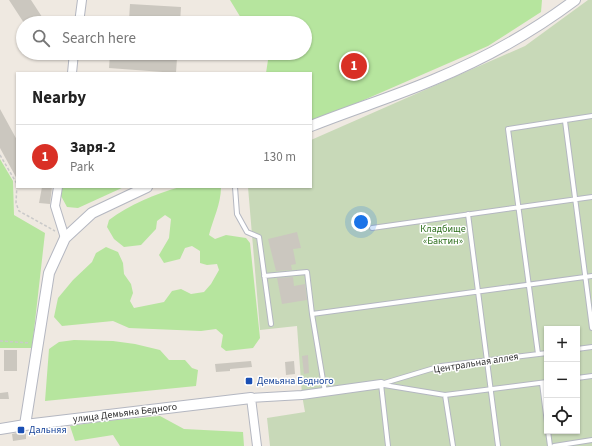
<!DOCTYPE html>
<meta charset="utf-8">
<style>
:root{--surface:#fff;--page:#f6f6f6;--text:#222;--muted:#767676;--line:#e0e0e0;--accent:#d93025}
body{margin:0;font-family:"Source Sans 3",sans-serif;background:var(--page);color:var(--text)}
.controls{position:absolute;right:12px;bottom:12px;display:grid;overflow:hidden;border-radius:0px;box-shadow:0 1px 3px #0004}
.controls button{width:36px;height:36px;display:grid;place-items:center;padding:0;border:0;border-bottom:1px solid var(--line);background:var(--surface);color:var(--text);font:20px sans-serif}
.you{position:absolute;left:361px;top:222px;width:14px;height:14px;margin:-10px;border:3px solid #fff;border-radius:50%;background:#1a73e8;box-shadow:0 0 0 6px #1a73e833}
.badge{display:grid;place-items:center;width:26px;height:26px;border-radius:50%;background:var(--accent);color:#fff;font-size:13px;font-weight:700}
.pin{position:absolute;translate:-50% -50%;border:2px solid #fff;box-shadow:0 1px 4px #0006}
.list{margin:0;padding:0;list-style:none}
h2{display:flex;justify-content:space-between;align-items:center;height:52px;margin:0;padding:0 16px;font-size:17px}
h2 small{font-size:13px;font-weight:400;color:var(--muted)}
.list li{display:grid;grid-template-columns:26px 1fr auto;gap:12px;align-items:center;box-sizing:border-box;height:64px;padding:0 16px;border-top:1px solid var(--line)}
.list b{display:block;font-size:15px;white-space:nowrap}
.list p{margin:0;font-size:13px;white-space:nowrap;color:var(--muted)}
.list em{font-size:13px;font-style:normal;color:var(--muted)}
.icon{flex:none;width:22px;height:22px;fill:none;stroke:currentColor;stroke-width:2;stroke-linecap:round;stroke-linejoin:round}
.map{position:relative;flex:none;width:592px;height:446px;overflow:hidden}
.search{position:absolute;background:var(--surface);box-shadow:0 1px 3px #0004;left:16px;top:16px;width:296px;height:44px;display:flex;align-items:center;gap:10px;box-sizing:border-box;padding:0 14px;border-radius:22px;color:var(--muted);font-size:15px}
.panel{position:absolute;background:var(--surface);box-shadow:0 1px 3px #0004;left:16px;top:72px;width:296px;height:116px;border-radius:0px}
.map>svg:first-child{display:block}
.green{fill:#b6e59e}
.cemetery{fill:#c8d9b8;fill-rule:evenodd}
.building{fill:#cbc7bf}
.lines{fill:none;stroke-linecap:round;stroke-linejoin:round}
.service-casing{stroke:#b4b7c1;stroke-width:6}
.minor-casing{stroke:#b4b7c1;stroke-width:10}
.tertiary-casing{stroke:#b4b7c1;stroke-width:12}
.path{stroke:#c9c9c9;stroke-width:1.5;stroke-dasharray:3 2;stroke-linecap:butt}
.service{stroke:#fff;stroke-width:4}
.minor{stroke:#fff;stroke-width:8}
.tertiary{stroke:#fff;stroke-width:10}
.transit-dot{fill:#1a4fb4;stroke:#fff;stroke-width:1.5}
.labels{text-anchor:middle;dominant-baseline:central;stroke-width:3;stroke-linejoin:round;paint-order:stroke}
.park-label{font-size:10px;fill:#2c6e1b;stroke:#fff}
.street-label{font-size:10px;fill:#2e2e2e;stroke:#fff}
.transit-label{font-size:10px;fill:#164399;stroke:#fff;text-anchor:start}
</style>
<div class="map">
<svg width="592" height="446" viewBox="0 0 592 446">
<rect width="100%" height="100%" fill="#efe9e1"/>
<path class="green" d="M 230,0 L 542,0 L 541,12 L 488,46 L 311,123 L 311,73 L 266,73 L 268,60 L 263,53 L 305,53 L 305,23 L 244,23 Z
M 0,159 L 13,181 L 14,215 L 45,233 L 32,348 L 0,348 Z
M 62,187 L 124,187 L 78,208 L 67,207 L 61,196 Z
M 180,187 L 221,187 C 221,204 213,219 209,235 L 215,239 L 226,235 L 246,238 L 250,243 L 260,338 L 253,348 L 226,351 L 221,347 L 223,335 L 216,329 L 201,331 L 129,328 L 113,321 L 62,326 L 54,317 L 58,298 L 73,280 L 92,262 L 96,253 L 106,247 L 118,252 L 123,263 L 124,274 L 131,284 L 133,293 L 130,301 L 134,308 L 164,302 L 172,291 L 181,289 L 191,294 L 204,292 L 211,284 L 219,270 L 217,264 L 207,265 L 200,263 L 200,251 L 192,246 L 185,248 L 180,259 L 164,263 L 159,255 L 169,238 L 171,219 L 165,215 L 157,221 L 156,229 L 141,245 L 124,247 L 114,239 L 107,227 L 109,220 C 129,205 155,194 180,187 Z
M 74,340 L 113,341 L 135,344 L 160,350 L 169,360 L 185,360 L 192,368 L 198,370 L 196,386 L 45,401 L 49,349 L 59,342 Z
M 160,416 L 184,429 L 243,432 L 244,446 L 120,446 L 113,435 L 75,441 L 70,426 L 105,421 Z"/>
<path class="cemetery" d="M 588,0 L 592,0 L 592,446 L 270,446 L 267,418 L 305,412 L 302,395 L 297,326 L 260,330 L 248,187 L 311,187 L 311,140 L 525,46 ZM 547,329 L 577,329 L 577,431 L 547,431 Z"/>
<path class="building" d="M 9,0 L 31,0 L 46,23 L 24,23 Z
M 130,4 L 181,7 L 180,23 L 129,20 Z
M 110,54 L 177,58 L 176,73 L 109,68 Z
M 0,109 L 17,140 L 17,179 L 0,148 Z
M 42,187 L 52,187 L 50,204 L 39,203 Z
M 297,232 L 301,248 L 293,249 L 296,264 L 291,265 L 292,270 L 276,271 L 268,239 Z
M 293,277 L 294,286 L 305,284 L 307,300 L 282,304 L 277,278 Z
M 4,350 L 17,350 L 17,371 L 4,371 Z
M 308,355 L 309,373 L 304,374 L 302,356 Z
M 251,361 L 252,367 L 230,369 L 230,371 L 216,372 L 215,364 Z
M 294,361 L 295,374 L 286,375 L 285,362 Z
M 8,392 L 9,399 L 0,399 L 0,393 Z
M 21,432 L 26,432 L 26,439 L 13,441 L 12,434 Z"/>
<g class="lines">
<defs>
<path id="service" d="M 565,121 L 592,328
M 235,187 L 237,214 L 247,232 L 259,237 L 271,324
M 468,214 L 498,446
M 372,228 L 592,197
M 264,276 L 307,272 L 312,314 L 325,392
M 312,314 L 592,276
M 577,349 L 592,347
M 538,354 L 508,129 L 592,116
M 577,378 L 592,376
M 542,383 L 547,423
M 381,384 L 441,366 L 547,353
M 381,384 L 388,446
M 384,385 L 445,395 L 547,382
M 445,395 L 453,446
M 548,431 L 550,446
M 554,446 L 592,440"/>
<path id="minor" d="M 79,23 L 82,0
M 72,73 L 74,53
M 58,187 L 55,206 L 65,238
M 257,446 L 251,398 L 302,395 L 381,384"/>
<path id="tertiary" d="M 311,126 C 351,110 393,97 433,80 C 484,59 531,33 575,0
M 25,425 L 49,273 L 65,238 L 92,213 L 147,187
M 0,429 L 25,425 L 251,398"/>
</defs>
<use href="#service" class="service-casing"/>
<use href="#minor" class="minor-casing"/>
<use href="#tertiary" class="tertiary-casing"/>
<path class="path" d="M 0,155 L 17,184 L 16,203 L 19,211 L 55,231
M 0,341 L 30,343"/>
<use href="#service" class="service"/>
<use href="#minor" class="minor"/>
<use href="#tertiary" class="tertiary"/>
</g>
<g class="transit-dot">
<rect x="245" y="377" width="8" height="8" rx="2"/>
<rect x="17" y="426" width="8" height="8" rx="2"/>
</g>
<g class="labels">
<g class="park-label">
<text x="443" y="229">Кладбище<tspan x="443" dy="12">«Бактин»</tspan></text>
</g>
<g class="street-label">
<text transform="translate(476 363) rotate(-9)">Центральная аллея</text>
<text transform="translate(125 413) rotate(-7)">улица Демьяна Бедного</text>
</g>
<g class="transit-label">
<text x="257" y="381">Демьяна Бедного</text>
<text x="29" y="430">Дальняя</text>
</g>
</g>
</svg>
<div class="controls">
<button>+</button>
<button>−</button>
<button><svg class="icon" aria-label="locate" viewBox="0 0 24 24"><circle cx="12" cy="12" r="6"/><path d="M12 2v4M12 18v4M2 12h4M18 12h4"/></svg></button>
</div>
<div class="you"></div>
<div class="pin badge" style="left:354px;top:66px">1</div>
<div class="search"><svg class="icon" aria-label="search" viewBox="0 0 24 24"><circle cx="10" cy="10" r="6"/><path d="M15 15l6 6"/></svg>Search here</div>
<section class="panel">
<h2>Nearby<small></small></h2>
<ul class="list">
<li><span class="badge">1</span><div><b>Заря-2</b><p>Park</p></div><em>130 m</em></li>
</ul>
</section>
</div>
